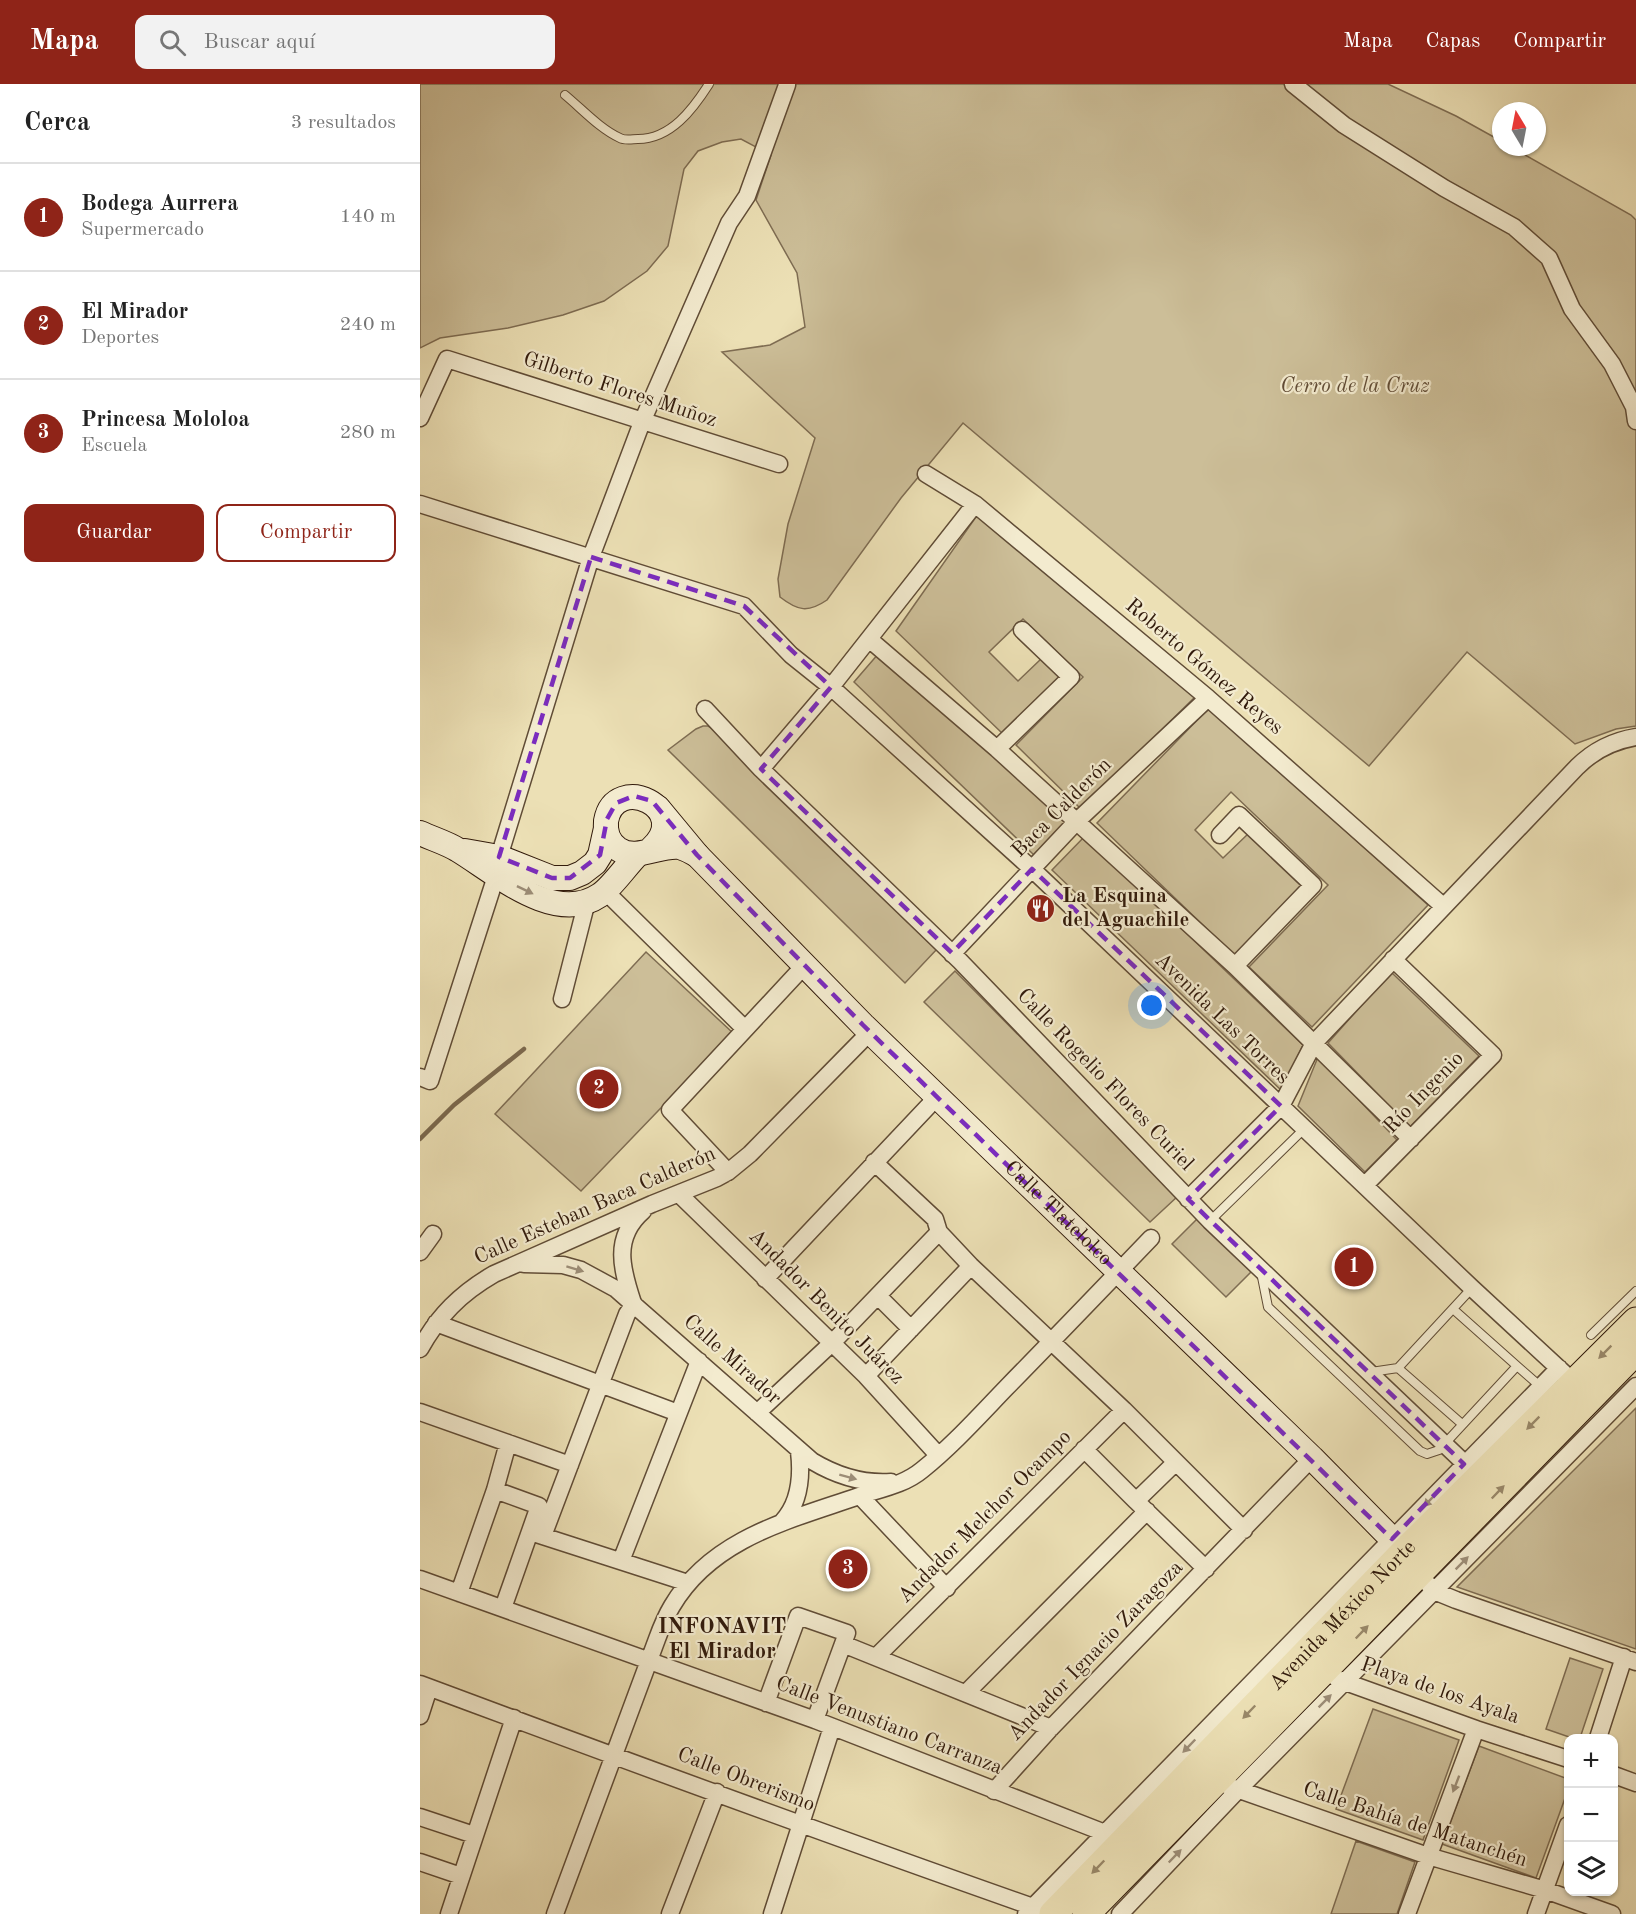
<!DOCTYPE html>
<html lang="es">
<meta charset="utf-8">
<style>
:root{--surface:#fff;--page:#f2f2f2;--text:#222;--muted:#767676;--line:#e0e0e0;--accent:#8f2418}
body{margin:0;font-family:"Old Standard TT",serif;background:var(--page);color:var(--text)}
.controls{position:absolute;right:18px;bottom:18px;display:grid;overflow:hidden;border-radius:12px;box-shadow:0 2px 4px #0004}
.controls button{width:54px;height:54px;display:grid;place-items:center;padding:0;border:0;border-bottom:2px solid var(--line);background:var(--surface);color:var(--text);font:30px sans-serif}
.compass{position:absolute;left:1072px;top:18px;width:54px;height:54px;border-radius:50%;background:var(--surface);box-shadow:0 2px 4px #0004;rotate:350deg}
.you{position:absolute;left:732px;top:922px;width:21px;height:21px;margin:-15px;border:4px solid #fff;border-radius:50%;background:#1a73e8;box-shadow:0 0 0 9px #1a73e833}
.badge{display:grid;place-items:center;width:39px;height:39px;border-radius:50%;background:var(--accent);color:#fff;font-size:20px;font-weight:700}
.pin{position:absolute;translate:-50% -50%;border:3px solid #fff;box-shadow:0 2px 6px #0006}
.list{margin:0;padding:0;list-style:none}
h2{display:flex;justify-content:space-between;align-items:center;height:78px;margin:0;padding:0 24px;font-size:26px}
h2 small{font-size:20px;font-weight:400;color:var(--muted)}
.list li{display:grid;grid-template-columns:39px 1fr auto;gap:18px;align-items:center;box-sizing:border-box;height:108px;padding:0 24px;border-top:2px solid var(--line)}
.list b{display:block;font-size:22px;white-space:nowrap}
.list p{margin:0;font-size:20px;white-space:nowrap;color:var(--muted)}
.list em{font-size:20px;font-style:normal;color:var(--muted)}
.actions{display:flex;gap:12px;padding:18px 24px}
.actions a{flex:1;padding:14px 0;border:2px solid var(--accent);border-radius:12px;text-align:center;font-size:21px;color:var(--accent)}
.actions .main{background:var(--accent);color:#fff}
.icon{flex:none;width:33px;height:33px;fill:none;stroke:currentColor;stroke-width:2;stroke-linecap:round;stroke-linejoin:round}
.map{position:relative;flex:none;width:1216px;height:1830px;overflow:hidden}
header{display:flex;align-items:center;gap:36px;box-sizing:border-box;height:84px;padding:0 30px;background:var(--accent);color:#fff}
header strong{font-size:28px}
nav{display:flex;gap:33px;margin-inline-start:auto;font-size:21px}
.search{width:420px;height:54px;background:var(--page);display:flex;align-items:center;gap:15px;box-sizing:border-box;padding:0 21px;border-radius:12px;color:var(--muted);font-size:22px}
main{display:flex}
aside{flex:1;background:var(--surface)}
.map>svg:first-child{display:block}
.green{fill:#ccbe98;stroke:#7e6c52;stroke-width:1.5}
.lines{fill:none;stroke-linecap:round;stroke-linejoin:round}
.stream{stroke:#7b694e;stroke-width:4.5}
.lane-casing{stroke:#604c36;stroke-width:10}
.street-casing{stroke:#604c36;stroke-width:19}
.secondary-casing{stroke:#311a0b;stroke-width:26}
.primary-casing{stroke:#311a0b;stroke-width:29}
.lane{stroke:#f3ebcf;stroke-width:8}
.street{stroke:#f3ebcf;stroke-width:16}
.secondary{stroke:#f3ebcf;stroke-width:24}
.primary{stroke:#ece0b5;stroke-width:27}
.oneway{fill:#9c8d77}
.oneway2{fill:#988768}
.marked{fill:none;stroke:#7b2cbf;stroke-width:4.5;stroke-dasharray:12 8;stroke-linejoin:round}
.labels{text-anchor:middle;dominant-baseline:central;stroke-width:4.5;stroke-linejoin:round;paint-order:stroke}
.park-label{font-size:21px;font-style:italic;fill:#604b35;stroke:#f3ebcf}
.street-label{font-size:21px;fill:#311a0b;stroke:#f3ebcf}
.poi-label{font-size:21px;font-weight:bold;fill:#311a0b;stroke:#f3ebcf;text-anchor:start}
.neighbourhood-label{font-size:22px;font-weight:bold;fill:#311a0b;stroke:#f3ebcf}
</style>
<header>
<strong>Mapa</strong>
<div class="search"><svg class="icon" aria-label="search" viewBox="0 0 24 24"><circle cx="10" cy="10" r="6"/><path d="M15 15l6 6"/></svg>Buscar aquí</div>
<nav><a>Mapa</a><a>Capas</a><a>Compartir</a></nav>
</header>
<main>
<aside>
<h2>Cerca<small>3 resultados</small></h2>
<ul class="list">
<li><span class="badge">1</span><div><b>Bodega Aurrera</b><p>Supermercado</p></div><em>140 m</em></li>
<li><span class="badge">2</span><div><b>El Mirador</b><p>Deportes</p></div><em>240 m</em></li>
<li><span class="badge">3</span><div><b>Princesa Mololoa</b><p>Escuela</p></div><em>280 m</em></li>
</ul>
<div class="actions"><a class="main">Guardar</a><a>Compartir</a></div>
</aside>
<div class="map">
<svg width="1216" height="1830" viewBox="0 0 1216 1830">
<rect width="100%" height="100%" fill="#ece0b5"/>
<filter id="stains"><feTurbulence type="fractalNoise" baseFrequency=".00333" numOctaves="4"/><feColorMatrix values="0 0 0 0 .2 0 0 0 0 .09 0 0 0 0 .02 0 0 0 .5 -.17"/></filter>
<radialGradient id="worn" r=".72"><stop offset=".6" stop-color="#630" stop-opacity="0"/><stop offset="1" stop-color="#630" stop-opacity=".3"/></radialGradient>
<path class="green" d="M 0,0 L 968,0 L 1036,32 L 1081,57 L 1081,63 L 1091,63 L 1211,131 L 1216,136 L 1216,642 L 1196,645 L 1155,660 L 1047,568 L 949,682 L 543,339 L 481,414 L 407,516 C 388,529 378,527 360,513 L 358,495 L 368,440 L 395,354 L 302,268 L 350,261 L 385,243 L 377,189 L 336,116 L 351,71 L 321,55 L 302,58 L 278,67 L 264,85 L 248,162 L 227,187 L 184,217 L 143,231 L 88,244 L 20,254 L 0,264 Z
M 558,430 L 775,613 L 661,725 L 596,661 L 663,593 L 603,535 L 569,568 L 598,597 L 621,575 L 640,592 L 583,650 L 476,547 Z
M 465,562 L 649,737 L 614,771 L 434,598 Z
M 789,624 L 1008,821 L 892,943 L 829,883 L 908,801 L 811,708 L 775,746 L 803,774 L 830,748 L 883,801 L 814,871 L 677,739 Z
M 283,642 L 288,642 L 295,646 L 517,865 L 485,899 L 248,666 L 276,645 Z
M 665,752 L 883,961 L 862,1007 L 632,786 Z
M 226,868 L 313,949 L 161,1107 L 75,1030 Z
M 535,887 L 758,1112 L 730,1138 L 504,918 Z
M 971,888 L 1059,972 L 990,1043 L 908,959 Z
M 898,973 L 977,1056 L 945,1088 L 878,1022 Z
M 779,1133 L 833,1186 L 806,1213 L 752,1160 Z
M 1216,1324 L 1216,1565 L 1037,1503 Z
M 1150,1574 L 1183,1585 L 1160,1654 L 1152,1654 L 1126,1645 Z
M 953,1625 L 1039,1656 L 1003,1756 L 916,1725 Z
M 1059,1662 L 1148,1695 L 1148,1706 L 1116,1794 L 1022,1760 Z
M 936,1757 L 995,1778 L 977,1830 L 911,1830 Z"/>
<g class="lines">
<path class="stream" d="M 0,1055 L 34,1021 L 104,965"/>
<defs>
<path id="lane" d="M 145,11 C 162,25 180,45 200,54 C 205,57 213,55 218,55 C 251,55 273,25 289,0
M 790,1137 L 886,1043
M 841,1188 L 848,1223 L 1000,1367 L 1007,1370 L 1019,1366 L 1097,1282 L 1033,1225
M 1171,1251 L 1216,1207
M 1097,1282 L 1121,1303
M 951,1288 L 978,1284
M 1042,1340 L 978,1284 L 1052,1204"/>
<path id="street" d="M 873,0 L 924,41 L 1024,104 L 1094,143 L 1129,174 L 1152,225 L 1192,280 L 1214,323 L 1216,337
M 0,334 L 27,275 L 359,380
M 506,390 L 555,420 L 788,614 L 1023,822
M 0,420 L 324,522 L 371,571 L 411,603 L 612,785 L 1052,1204 L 1159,1303
M 449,555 L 577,665 L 815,882 L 991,1055
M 285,625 L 341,685 L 540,877 L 790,1137 L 1059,1393
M 577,665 L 651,593 L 602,546
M 341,685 L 411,603 L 555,420
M 800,751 L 819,731 L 893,801 L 815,882
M 185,807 L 325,945
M 532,870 L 657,737 L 788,614
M 142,915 L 167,817
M 0,993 L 10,997 L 76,792 L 79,773 L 171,473 L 222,338 L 309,139 L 327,112 L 367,1
M 454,1078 L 515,1135 L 519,1148 L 551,1182 L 704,1326 L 756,1378
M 308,1088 L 250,1026 L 384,882
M 945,1101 L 1073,971 L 973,875
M 259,1110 L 446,1292 L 518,1371
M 768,1115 L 861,1022 L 894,959 L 1157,683 C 1174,666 1192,657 1216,653
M 0,1168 L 13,1150
M 104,1180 L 143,1181 L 161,1186 L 196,1205 L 392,1377 C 417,1392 442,1400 471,1398
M 345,1195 L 517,1013
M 458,1212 L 491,1245
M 213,1219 C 202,1186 192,1154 223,1127
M 16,1239 L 258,1329
M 0,1265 C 18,1232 41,1209 74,1190 L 232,1120 L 297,1094 L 308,1088 L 330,1070 L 450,948
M 446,1292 L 551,1182
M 0,1328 L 150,1381
M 337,1329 L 412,1259 L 519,1148
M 664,1365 L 716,1417
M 75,1406 L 119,1422 L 83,1524
M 440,1412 L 527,1504
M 362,1438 C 380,1419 382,1392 379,1367
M 110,1448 L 268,1499
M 123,1452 L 207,1230 L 214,1220
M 201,1477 L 279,1277
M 786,1485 L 716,1417 L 756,1378 L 824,1446
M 0,1495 L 395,1636 L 685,1749
M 1009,1501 L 1014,1507 L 1036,1516 L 1216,1578
M 39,1509 L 75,1406 L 88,1359
M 423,1560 L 631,1644
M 457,1572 L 704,1326
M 917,1595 L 1056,1645 L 1148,1675
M 0,1600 C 204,1676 408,1751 613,1823 L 622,1823
M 546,1609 L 727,1427
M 346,1619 L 378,1532 L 427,1549 L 395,1636
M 0,1632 L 9,1604
M 1178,1654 L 1204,1573
M 1194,1691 L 1216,1699
M 808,1702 L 1008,1772 L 1125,1806 L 1192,1830
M 574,1707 L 631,1644 L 892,1374
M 0,1733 L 54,1751
M 0,1778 L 41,1792
M 29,1830 L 94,1634
M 135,1830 L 237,1555 C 241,1544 246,1532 252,1522 C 292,1454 370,1436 439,1412 C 460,1405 484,1401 502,1386 C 532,1362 559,1332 586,1304 C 635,1254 683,1204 731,1154
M 250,1830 L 297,1708
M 352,1830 L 412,1643
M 606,1830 L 1139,1284
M 700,1830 L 818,1706 L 1216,1302
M 987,1830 L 1056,1645
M 1116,1830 L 1148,1741"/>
<g id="secondary">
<path id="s1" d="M 238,724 L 277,771 L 443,941 L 892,1374 L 972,1455 L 995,1481"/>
<path d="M 0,749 C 13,755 27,759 38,766 C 76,789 135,842 180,811 C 192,803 206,782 218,770"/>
<path d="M 231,765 C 275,725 195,687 186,737 C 185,748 189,759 198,765 C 216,778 240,760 260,763 C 266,765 272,768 277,771"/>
<path d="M 45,767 L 79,773 L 132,794 L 150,794 L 162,789 L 175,779 L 180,771 L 186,744"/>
</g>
<g id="primary">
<path id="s2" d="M 633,1830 L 984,1468 L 1216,1237"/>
<path d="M 666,1830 L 1216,1267"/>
</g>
</defs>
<use href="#lane" class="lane-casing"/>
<use href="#street" class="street-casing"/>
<use href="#secondary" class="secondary-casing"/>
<use href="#primary" class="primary-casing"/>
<use href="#lane" class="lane"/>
<use href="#street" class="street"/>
<use href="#secondary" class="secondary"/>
<use href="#primary" class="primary"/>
</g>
<defs><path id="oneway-solid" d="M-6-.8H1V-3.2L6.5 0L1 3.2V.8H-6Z" transform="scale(1.5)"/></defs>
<g class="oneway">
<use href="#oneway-solid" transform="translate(105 806) rotate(26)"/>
<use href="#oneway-solid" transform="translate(155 1185) rotate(17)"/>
<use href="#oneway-solid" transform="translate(428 1393) rotate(15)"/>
<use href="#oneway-solid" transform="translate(1010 1416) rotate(134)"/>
<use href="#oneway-solid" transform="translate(1042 1479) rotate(-45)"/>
<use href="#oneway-solid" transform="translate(905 1617) rotate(-45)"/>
<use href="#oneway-solid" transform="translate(769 1662) rotate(134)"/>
<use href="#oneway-solid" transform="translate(1036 1700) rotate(111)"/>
<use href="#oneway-solid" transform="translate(755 1772) rotate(-46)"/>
</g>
<g class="oneway2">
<use href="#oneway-solid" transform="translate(1185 1268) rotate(135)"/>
<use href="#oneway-solid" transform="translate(1113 1339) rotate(135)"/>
<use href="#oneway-solid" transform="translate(1078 1408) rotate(-46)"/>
<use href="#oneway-solid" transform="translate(942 1548) rotate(-46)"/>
<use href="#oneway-solid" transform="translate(829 1628) rotate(134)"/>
<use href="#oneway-solid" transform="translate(678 1783) rotate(134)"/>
</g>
<path class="marked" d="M 171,473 L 324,522 L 411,603 L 341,685 L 532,869 L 612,785 L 861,1022 L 768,1115 L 1044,1380 L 972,1455 L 443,941 L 277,771 L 232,717 L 214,712 L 196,719 L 187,735 L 180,771 L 150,794 L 132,794 L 79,773 Z"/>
<defs>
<symbol id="restaurant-disc" viewBox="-11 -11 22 22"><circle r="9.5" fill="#8f2418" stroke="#f3ebcf"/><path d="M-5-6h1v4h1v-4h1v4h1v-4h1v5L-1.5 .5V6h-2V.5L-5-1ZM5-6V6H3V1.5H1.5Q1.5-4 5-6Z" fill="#fff"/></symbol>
</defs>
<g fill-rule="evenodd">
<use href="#restaurant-disc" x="604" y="808" width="33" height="33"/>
</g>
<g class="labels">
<g class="park-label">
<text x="935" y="302">Cerro de la Cruz</text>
</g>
<g class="street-label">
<text transform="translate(200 306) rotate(18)">Gilberto Flores Muñoz</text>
<text transform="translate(784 583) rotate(40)">Roberto Gómez Reyes</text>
<text transform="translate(642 724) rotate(-45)">Baca Calderón</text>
<text transform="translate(802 935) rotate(44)">Avenida Las Torres</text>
<text transform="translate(685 996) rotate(46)">Calle Rogelio Flores Curiel</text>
<text transform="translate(1004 1009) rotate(-46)">Río Ingenio</text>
<text transform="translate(175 1122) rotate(-24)">Calle Esteban Baca Calderón</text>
<text stroke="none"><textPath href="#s1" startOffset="570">Calle Tlatelolco</textPath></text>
<text transform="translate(406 1223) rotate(45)">Andador Benito Juárez</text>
<text transform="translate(312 1276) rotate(42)">Calle Mirador</text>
<text transform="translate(565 1433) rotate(-45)">Andador Melchor Ocampo</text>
<text stroke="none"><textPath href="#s2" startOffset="416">Avenida México Norte</textPath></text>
<text transform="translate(676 1567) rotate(-46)">Andador Ignacio Zaragoza</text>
<text transform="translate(1020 1607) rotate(19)">Playa de los Ayala</text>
<text transform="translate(469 1642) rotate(21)">Calle Venustiano Carranza</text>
<text transform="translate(326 1696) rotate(21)">Calle Obrerismo</text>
<text transform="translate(995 1741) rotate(18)">Calle Bahía de Matanchén</text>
</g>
<g class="poi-label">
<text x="642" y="812">La Esquina<tspan x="642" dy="24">del Aguachile</tspan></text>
</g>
<g class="neighbourhood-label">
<text x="302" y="1543">INFONAVIT<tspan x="302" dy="25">El Mirador</tspan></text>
</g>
</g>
<rect width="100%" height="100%" filter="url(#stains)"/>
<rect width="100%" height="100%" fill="url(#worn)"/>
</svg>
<div class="controls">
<button>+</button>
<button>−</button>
<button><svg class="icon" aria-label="layers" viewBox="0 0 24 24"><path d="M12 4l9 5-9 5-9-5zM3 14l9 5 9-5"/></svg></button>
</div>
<svg class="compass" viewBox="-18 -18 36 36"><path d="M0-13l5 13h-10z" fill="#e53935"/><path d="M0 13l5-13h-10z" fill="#767676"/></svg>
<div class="you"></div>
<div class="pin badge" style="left:934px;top:1183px">1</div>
<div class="pin badge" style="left:179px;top:1005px">2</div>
<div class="pin badge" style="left:428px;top:1485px">3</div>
</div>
</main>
